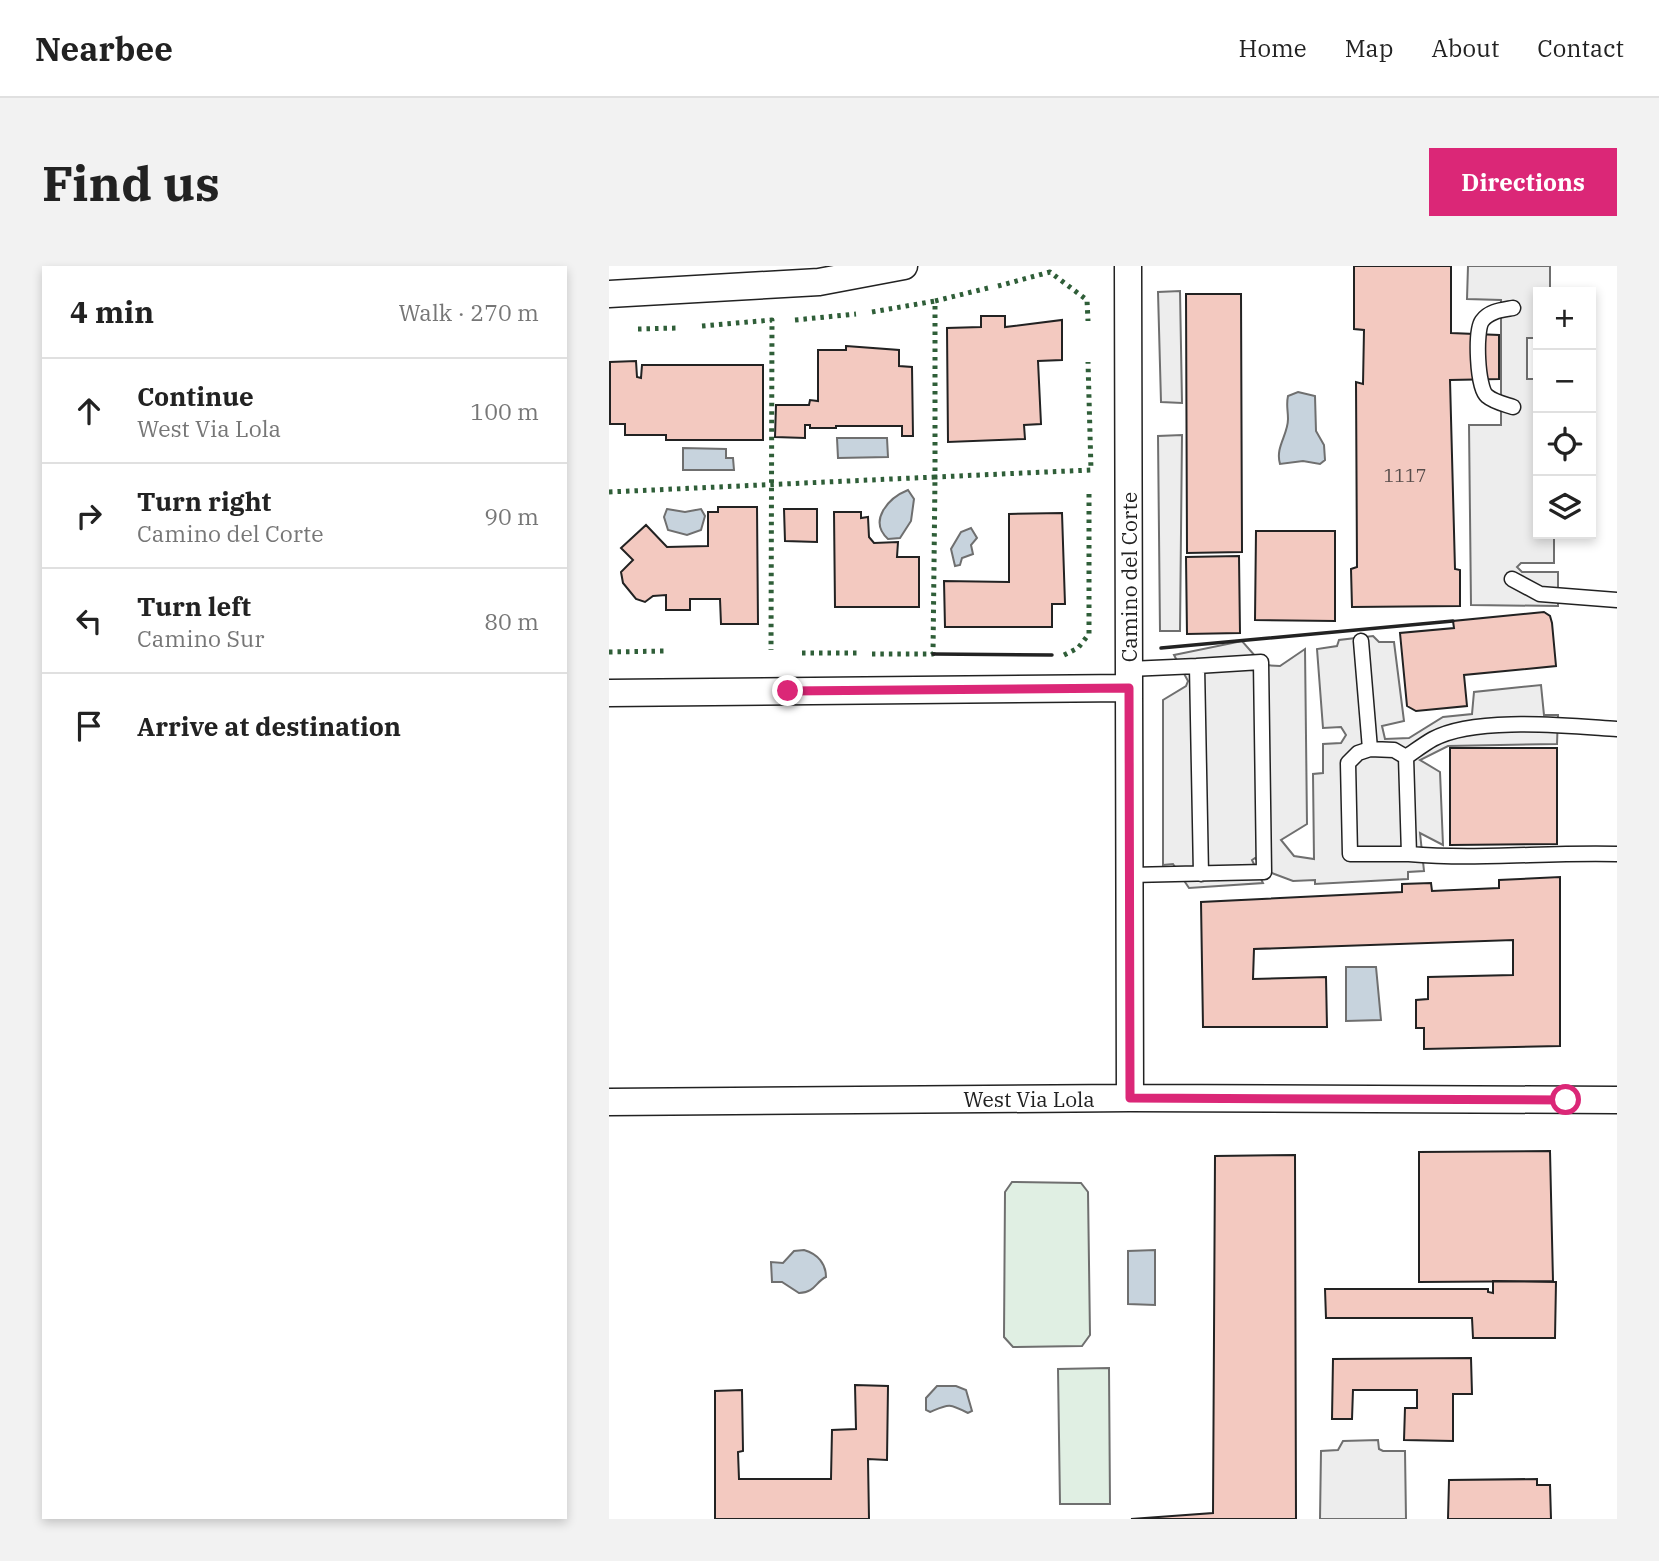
<!DOCTYPE html>
<meta charset="utf-8">
<style>
:root{--surface:#fff;--page:#f2f2f2;--text:#222;--muted:#767676;--line:#e0e0e0;--accent:#db2777}
body{margin:0;font-family:"IBM Plex Serif",serif;background:var(--page);color:var(--text)}
.controls{position:absolute;right:21px;top:21px;display:grid;overflow:hidden;border-radius:0px;box-shadow:0 4px 10px #0003}
.controls button{width:63px;height:63px;display:grid;place-items:center;padding:0;border:0;border-bottom:2px solid var(--line);background:var(--surface);color:var(--text);font:35px sans-serif}
.stop{position:absolute;width:21px;height:21px;margin:-16px;border:5px solid #db2777;border-radius:50%;background:#fff}
.stop.end{background:#db2777;border-color:#fff;box-shadow:0 2px 7px #0008}
.list{margin:0;padding:0;list-style:none}
h2{display:flex;justify-content:space-between;align-items:center;height:91px;margin:0;padding:0 28px;font-size:30px}
h2 small{font-size:23px;font-weight:400;color:var(--muted)}
.list li{display:grid;grid-template-columns:46px 1fr auto;gap:21px;align-items:center;box-sizing:border-box;height:105px;padding:0 28px;border-top:2px solid var(--line)}
.list b{display:block;font-size:26px;white-space:nowrap}
.list p{margin:0;font-size:23px;white-space:nowrap;color:var(--muted)}
.list em{font-size:23px;font-style:normal;color:var(--muted)}
.icon{flex:none;width:38px;height:38px;fill:none;stroke:currentColor;stroke-width:2;stroke-linecap:round;stroke-linejoin:round}
.map{position:relative;flex:none;width:1008px;height:1253px;overflow:hidden;border-radius:0px}
header{display:flex;align-items:center;gap:42px;box-sizing:border-box;height:98px;padding:0 35px;background:var(--surface);border-bottom:2px solid var(--line)}
header strong{font-size:33px}
nav{display:flex;gap:38px;margin-inline-start:auto;font-size:24px}
.intro{display:flex;align-items:center;justify-content:space-between;box-sizing:border-box;height:168px;padding:0 42px}
h1{margin:0;font-size:49px}
.button{padding:18px 32px;border-radius:0px;background:var(--accent);color:#fff;font-size:24px;font-weight:700}
main{display:flex;gap:42px;padding:0 42px}
aside{flex:1;background:var(--surface);border-radius:0px;box-shadow:0 4px 10px #0003}
.map>svg:first-child{display:block}
.green{fill:#e0efe3;stroke:#6f6f6f;stroke-width:2}
.parking{fill:#ededed;stroke:#6f6f6f;stroke-width:2}
.water{fill:#c7d3dd;stroke:#6f6f6f;stroke-width:2}
.building{fill:#f3c9c0;stroke:#222;stroke-width:2}
.lines{fill:none;stroke-linecap:round;stroke-linejoin:round}
.lane-casing{stroke:#222;stroke-width:17}
.street-casing{stroke:#222;stroke-width:29}
.lane{stroke:#fff;stroke-width:14}
.street{stroke:#fff;stroke-width:26}
.hedge{stroke:#2f5e38;stroke-width:5;stroke-dasharray:3.5 5;stroke-linecap:butt}
.wall{stroke:#222;stroke-width:3.5}
.route{stroke:#db2777;stroke-width:9}
.labels{text-anchor:middle;dominant-baseline:central;stroke-width:5;stroke-linejoin:round;paint-order:stroke}
.number-label{font-size:18px;fill:#564c4a}
.street-label{font-size:21px;fill:#222;stroke:#fff}
</style>
<header>
<strong>Nearbee</strong>
<nav><a>Home</a><a>Map</a><a>About</a><a>Contact</a></nav>
</header>
<div class="intro"><h1>Find us</h1><a class="button">Directions</a></div>
<main>
<aside>
<h2>4 min<small>Walk · 270 m</small></h2>
<ul class="list">
<li><svg class="icon" aria-label="ahead" viewBox="0 0 24 24"><path d="M12 20V5M6 11l6-6 6 6"/></svg><div><b>Continue</b><p>West Via Lola</p></div><em>100 m</em></li>
<li><svg class="icon" aria-label="right" viewBox="0 0 24 24"><path d="M7 20v-9h11M14 6l5 5-5 5"/></svg><div><b>Turn right</b><p>Camino del Corte</p></div><em>90 m</em></li>
<li><svg class="icon" aria-label="left" viewBox="0 0 24 24"><path d="M17 20v-9H6M10 6l-5 5 5 5"/></svg><div><b>Turn left</b><p>Camino Sur</p></div><em>80 m</em></li>
<li><svg class="icon" aria-label="arrive" viewBox="0 0 24 24"><path d="M6 21V4h12l-3 4 3 4H6"/></svg><div><b>Arrive at destination</b></div></li>
</ul>
</aside>
<div class="map">
<svg width="1008" height="1253" viewBox="0 0 1008 1253">
<rect width="100%" height="100%" fill="#fff"/>
<path class="green" d="M 403,916 L 472,917 L 479,926 L 481,1069 L 473,1080 L 404,1081 L 395,1071 L 396,926 Z
M 500,1102 L 501,1238 L 451,1238 L 449,1103 Z"/>
<path class="parking" d="M 859,0 L 941,0 L 941,26 L 929,26 L 929,72 L 918,72 L 918,113 L 929,113 L 929,268 L 945,268 L 945,297 L 912,297 L 908,301 L 913,306 L 949,306 L 949,340 L 862,339 L 860,159 L 892,159 L 892,34 L 858,33 Z
M 571,25 L 573,137 L 552,136 L 549,26 Z
M 573,169 L 571,365 L 551,365 L 549,170 Z
M 764,370 L 770,376 L 785,376 L 795,455 L 773,460 L 776,473 L 800,472 L 834,451 L 863,448 L 865,426 L 932,419 L 935,449 L 949,449 L 948,478 L 839,480 L 811,494 L 831,506 L 834,579 L 811,567 L 815,605 L 799,606 L 799,613 L 706,618 L 706,614 L 684,615 L 660,606 L 646,592 L 643,594 L 654,617 L 580,622 L 564,598 L 554,599 L 554,434 L 577,420 L 579,415 L 565,389 L 633,375 L 654,399 L 671,400 L 696,383 L 698,558 L 672,574 L 685,590 L 705,593 L 704,508 L 714,507 L 714,478 L 732,477 L 737,469 L 732,461 L 714,462 L 708,383 L 728,380 L 730,374 Z
M 769,1174 L 770,1183 L 774,1185 L 796,1185 L 797,1253 L 711,1253 L 712,1185 L 729,1184 L 734,1175 Z"/>
<path class="water" d="M 689,126 L 706,130 L 707,165 L 715,179 L 716,194 L 711,198 L 694,195 L 671,198 C 666,181 679,169 679,153 C 679,144 677,139 679,130 Z
M 228,172 L 278,172 L 279,191 L 229,192 Z
M 74,182 L 117,183 L 117,192 L 124,192 L 125,204 L 74,204 Z
M 299,224 L 305,233 L 302,255 L 291,272 L 279,273 C 259,255 279,232 299,224 Z
M 58,243 L 76,246 L 92,243 L 96,250 L 92,264 L 78,269 L 59,264 L 55,251 Z
M 362,262 L 368,272 L 362,279 L 364,288 L 353,292 L 351,299 L 346,300 L 342,283 L 352,266 Z
M 737,701 L 767,701 L 772,754 L 737,755 Z
M 195,984 C 209,988 217,998 217,1011 C 207,1015 206,1027 190,1027 L 173,1016 L 163,1016 L 162,996 L 174,997 L 185,985 Z
M 546,984 L 546,1039 L 519,1038 L 519,985 Z
M 328,1120 L 347,1120 L 357,1124 L 363,1145 L 359,1147 C 339,1137 340,1138 321,1146 L 317,1144 L 317,1132 Z"/>
<path class="building" d="M 745,0 L 842,0 L 842,67 L 890,69 L 890,113 L 841,114 L 846,303 L 851,304 L 851,340 L 743,341 L 742,303 L 748,301 L 747,116 L 754,118 L 755,64 L 745,63 Z
M 577,28 L 632,28 L 633,286 L 578,287 Z
M 372,50 L 396,50 L 396,61 L 453,54 L 453,94 L 429,95 L 432,158 L 415,159 L 416,173 L 339,176 L 338,62 L 372,61 Z
M 237,80 L 290,84 L 290,100 L 303,101 L 304,170 L 293,170 L 293,160 L 227,160 L 227,162 L 201,162 L 201,159 L 196,159 L 196,172 L 166,171 L 167,139 L 200,139 L 201,134 L 209,135 L 209,84 L 237,84 Z
M 27,95 L 28,111 L 32,112 L 33,99 L 154,99 L 154,174 L 57,174 L 57,169 L 16,169 L 16,158 L 1,158 L 1,96 Z
M 109,241 L 148,241 L 149,358 L 112,358 L 111,333 L 81,333 L 81,344 L 57,344 L 57,329 L 44,330 L 36,336 L 27,333 L 14,317 L 12,306 L 24,294 L 12,282 L 37,259 L 58,281 L 99,280 L 99,246 L 109,246 Z
M 175,243 L 208,243 L 208,276 L 176,275 Z
M 225,246 L 252,246 L 252,252 L 259,251 L 260,271 L 265,277 L 289,276 L 288,291 L 310,291 L 310,341 L 226,341 Z
M 453,247 L 456,338 L 443,338 L 443,361 L 336,361 L 335,315 L 400,316 L 400,248 Z
M 647,265 L 726,265 L 726,355 L 646,354 Z
M 630,290 L 631,367 L 578,368 L 577,291 Z
M 935,346 L 941,350 L 943,357 L 947,400 L 855,409 L 858,440 L 807,445 L 798,440 L 791,367 L 845,362 L 844,355 Z
M 841,482 L 948,482 L 948,578 L 841,579 Z
M 951,611 L 951,780 L 815,783 L 815,762 L 807,762 L 807,734 L 819,733 L 819,711 L 904,709 L 904,674 L 645,683 L 644,713 L 717,711 L 718,761 L 594,761 L 592,636 L 793,626 L 793,618 L 822,617 L 823,625 L 890,622 L 890,614 Z
M 941,885 L 944,1015 L 810,1016 L 810,886 Z
M 686,889 L 687,1253 L 522,1253 L 604,1247 L 606,890 Z
M 884,1015 L 947,1016 L 946,1072 L 864,1072 L 863,1052 L 717,1052 L 716,1023 L 879,1023 L 879,1026 L 884,1027 Z
M 862,1092 L 863,1128 L 844,1128 L 844,1175 L 795,1174 L 796,1142 L 808,1142 L 808,1124 L 744,1124 L 743,1153 L 723,1153 L 724,1093 Z
M 246,1119 L 279,1120 L 278,1194 L 259,1193 L 260,1253 L 106,1253 L 106,1125 L 133,1124 L 134,1185 L 129,1186 L 130,1213 L 222,1213 L 223,1164 L 247,1163 Z
M 928,1213 L 928,1219 L 941,1219 L 942,1253 L 839,1253 L 840,1214 Z"/>
<g class="lines">
<defs>
<path id="lane" d="M 904,42 C 893,44 880,45 873,55 C 866,65 868,122 878,130 C 885,136 895,138 904,141
M 903,313 L 931,328 L 1008,334
M 752,375 L 761,483 L 749,487 L 739,497 L 741,588 L 800,588 L 797,491 L 785,484 L 761,483
M 520,403 L 588,400
M 797,491 C 806,485 815,478 824,473 C 866,450 960,460 1008,463
M 800,588 C 869,594 938,586 1008,588
M 521,609 L 655,606 L 652,396 L 588,400 L 592,608"/>
<path id="street" d="M 519,0 L 521,832
M 0,28 L 210,16 L 295,0
M 0,427 L 520,422
M 0,836 L 521,832 L 1008,834"/>
</defs>
<use href="#lane" class="lane-casing"/>
<use href="#street" class="street-casing"/>
<use href="#lane" class="lane"/>
<use href="#street" class="street"/>
<path class="hedge" d="M 389,20 L 441,6 L 478,34 L 479,55
M 379,22 L 326,35 L 326,211 L 482,204 L 479,96
M 263,46 L 326,35
M 186,54 L 247,48
M 93,60 L 163,54 L 162,384
M 29,63 L 69,62
M 0,226 L 326,211 L 324,388 L 263,388
M 0,386 L 56,385
M 193,387 L 252,387
M 455,389 L 469,382 L 480,368 L 480,227"/>
<path class="wall" d="M 552,382 L 844,355
M 324,388 L 443,389"/>
</g>
<g class="lines">
<path class="route" d="M 179,425 L 520,422 L 521,832 L 957,834"/>
</g>
<g class="labels">
<g class="number-label">
<text x="796" y="209">1117</text>
</g>
<g class="street-label">
<text transform="translate(520 311) rotate(-90)">Camino del Corte</text>
<text x="420" y="833">West Via Lola</text>
</g>
</g>
</svg>
<div class="controls">
<button>+</button>
<button>−</button>
<button><svg class="icon" aria-label="locate" viewBox="0 0 24 24"><circle cx="12" cy="12" r="6"/><path d="M12 2v4M12 18v4M2 12h4M18 12h4"/></svg></button>
<button><svg class="icon" aria-label="layers" viewBox="0 0 24 24"><path d="M12 4l9 5-9 5-9-5zM3 14l9 5 9-5"/></svg></button>
</div>
<div class="stop" style="left:957px;top:834px"></div>
<div class="stop end" style="left:179px;top:425px"></div>
</div>
</main>
